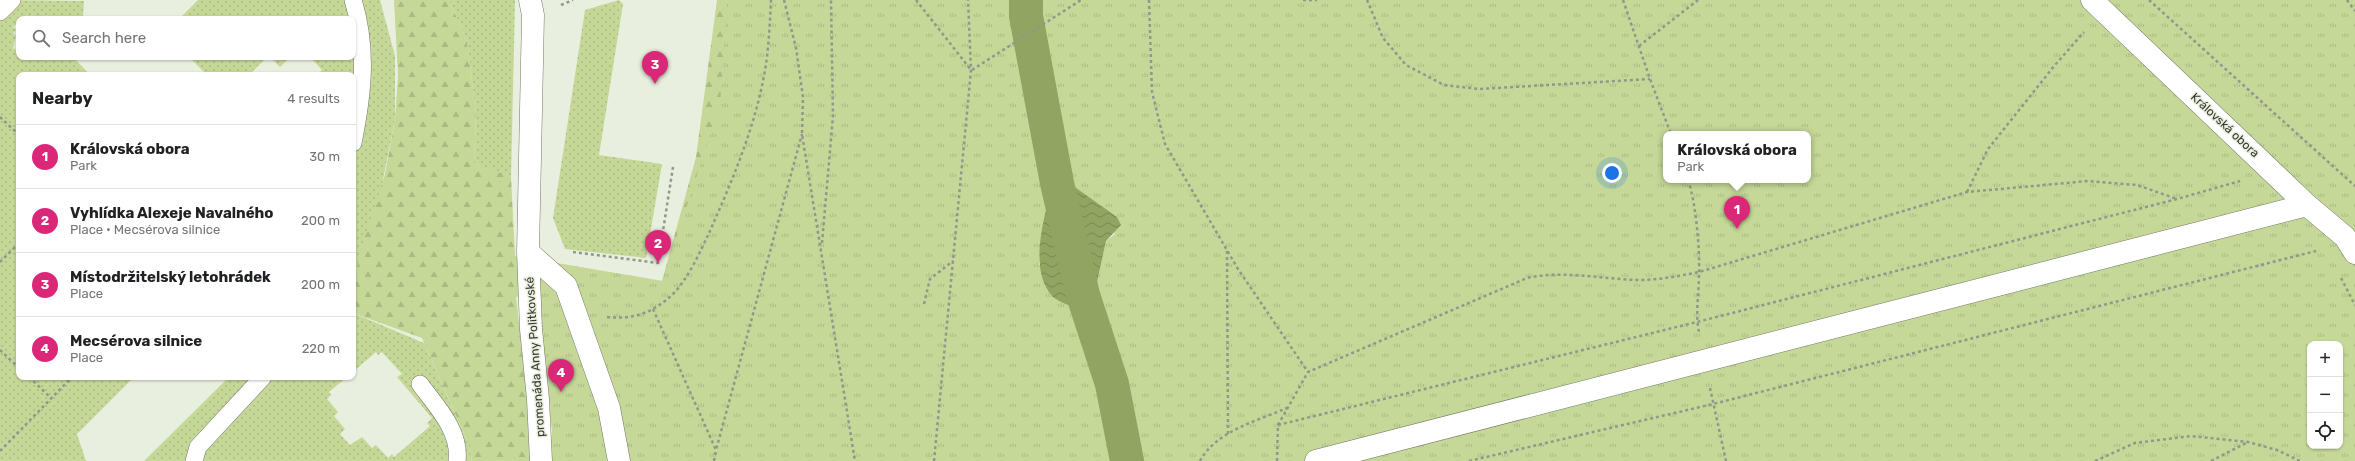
<!DOCTYPE html>
<meta charset="utf-8">
<style>
:root{--surface:#fff;--page:#f6f6f6;--text:#202124;--muted:#757577;--line:#e0e0e0;--accent:#db2777}
body{margin:0;font-family:Rubik,sans-serif;background:var(--page);color:var(--text)}
.controls{position:absolute;right:12px;bottom:12px;display:grid;overflow:hidden;border-radius:8px;box-shadow:0 1px 3px #0004}
.controls button{width:36px;height:36px;display:grid;place-items:center;padding:0;border:0;border-bottom:1px solid var(--line);background:var(--surface);color:var(--text);font:20px sans-serif}
.you{position:absolute;left:1612px;top:173px;width:14px;height:14px;margin:-10px;border:3px solid #fff;border-radius:50%;background:#1a73e8;box-shadow:0 0 0 6px #1a73e833}
.badge{display:grid;place-items:center;width:26px;height:26px;border-radius:50%;background:var(--accent);color:#fff;font-size:13px;font-weight:700}
.pin{position:absolute;translate:-50% -33px;filter:drop-shadow(0 1px 2px #0008)}
.pin::after{content:'';position:absolute;top:21px;width:14px;height:12px;background:inherit;clip-path:polygon(0 0,100% 0,50% 100%)}
.popup{position:absolute;left:1663px;top:131px;width:148px;height:52px;box-sizing:border-box;display:grid;place-content:center;border-radius:8px;background:var(--surface);filter:drop-shadow(0 1px 3px #0005);font-size:13px;white-space:nowrap;color:var(--muted)}
.popup b{font-size:15px;color:var(--text)}
.popup::after{content:'';position:absolute;left:50%;top:100%;margin-left:-8px;border:8px solid transparent;border-top-color:var(--surface)}
.list{margin:0;padding:0;list-style:none}
h2{display:flex;justify-content:space-between;align-items:center;height:52px;margin:0;padding:0 16px;font-size:17px}
h2 small{font-size:13px;font-weight:400;color:var(--muted)}
.list li{display:grid;grid-template-columns:26px 1fr auto;gap:12px;align-items:center;box-sizing:border-box;height:64px;padding:0 16px;border-top:1px solid var(--line)}
.list b{display:block;font-size:15px;white-space:nowrap}
.list p{margin:0;font-size:13px;white-space:nowrap;color:var(--muted)}
.list em{font-size:13px;font-style:normal;color:var(--muted)}
.icon{flex:none;width:22px;height:22px;fill:none;stroke:currentColor;stroke-width:2;stroke-linecap:round;stroke-linejoin:round}
.map{position:relative;flex:none;width:2355px;height:461px;overflow:hidden}
.search{position:absolute;background:var(--surface);box-shadow:0 1px 3px #0004;left:16px;top:16px;width:340px;height:44px;display:flex;align-items:center;gap:10px;box-sizing:border-box;padding:0 14px;border-radius:8px;color:var(--muted);font-size:15px}
.panel{position:absolute;background:var(--surface);box-shadow:0 1px 3px #0004;left:16px;top:72px;width:340px;height:308px;border-radius:8px}
.map>svg:first-child{display:block}
.grass{fill:url(#grass-dots)}
.forest{fill:url(#forest-firs)}
.park{fill:url(#park-tufts);fill-rule:evenodd}
.water{fill:url(#water-waves)}
.lines{fill:none;stroke-linecap:round;stroke-linejoin:round}
.canal{stroke:#92a462;stroke-width:34}
.lane-casing{stroke:#727768;stroke-width:18}
.street-casing{stroke:#727768;stroke-width:23}
.path{stroke:#93978b;stroke-width:2.5;stroke-dasharray:3 3;stroke-linecap:butt}
.lane{stroke:#fff;stroke-width:17}
.street{stroke:#fff;stroke-width:22}
.labels{text-anchor:middle;dominant-baseline:central;stroke-width:3;stroke-linejoin:round;paint-order:stroke}
.street-label{font-size:12px;fill:#353730;stroke:#e9efde}
</style>
<div class="map">
<svg width="2355" height="461" viewBox="0 0 2355 461">
<defs>
<pattern id="grass-dots" width="8" height="8" patternUnits="userSpaceOnUse"><rect width="8" height="8" fill="#c5d898"/><path d="M2 2h.1M6 6h.1" fill="none" stroke="#aaba83" stroke-width="1.8" stroke-linecap="round"/></pattern>
<pattern id="forest-firs" width="22" height="20" patternUnits="userSpaceOnUse"><rect width="22" height="20" fill="#c5d898"/><path d="M5 1l3.5 6h-7zM16 11l3.5 6h-7z" fill="#aaba83"/></pattern>
<pattern id="park-tufts" width="24" height="20" patternUnits="userSpaceOnUse"><rect width="24" height="20" fill="#c5d898"/><path d="M3 7l-1-3M5 7V3M7 7l1-3M15 17l-1-3M17 17v-4M19 17l1-3" fill="none" stroke="#aaba83"/></pattern>
<pattern id="water-waves" width="16" height="10" patternUnits="userSpaceOnUse"><rect width="16" height="10" fill="#92a462"/><path d="M0 5q4-4 8 0t8 0" fill="none" stroke="#788651"/></pattern>
</defs>
<rect width="100%" height="100%" fill="#e9efde"/>
<path class="grass" d="M 0,0 L 84,1 L 83,16 L 87,19 L 49,19 L 47,15 L 44,18 L 34,17 L 32,15 L 29,18 L 26,15 L 25,19 L 19,19 L 19,27 L 16,24 L 13,27 L 16,30 L 13,33 L 16,36 L 13,48 L 16,50 L 19,49 L 19,57 L 25,60 L 28,57 L 38,58 L 41,60 L 44,58 L 46,61 L 49,57 L 73,57 L 90,75 L 19,75 L 19,377 L 134,377 L 77,434 L 86,461 L 0,461 Z
M 198,0 L 380,0 L 395,56 L 395,119 L 378,205 L 354,287 L 353,299 L 353,75 L 317,75 L 322,70 L 310,57 L 353,57 L 353,19 L 186,19 L 182,16 Z
M 449,0 L 515,0 L 511,177 L 474,164 L 476,113 L 467,41 Z
M 619,0 L 623,4 L 599,155 L 662,164 L 646,258 L 565,249 L 553,218 L 585,10 Z
M 189,57 L 267,57 L 249,75 L 242,75 L 239,72 L 235,75 L 207,75 Z
M 270,57 L 290,57 L 280,67 Z
M 353,313 L 424,343 L 469,445 L 472,461 L 144,461 L 229,377 L 347,377 L 329,392 L 331,395 L 327,399 L 338,412 L 334,416 L 345,429 L 340,434 L 350,445 L 362,437 L 372,448 L 376,445 L 388,458 L 392,454 L 394,457 L 430,426 L 427,423 L 432,418 L 397,377 L 402,374 L 382,352 L 378,355 L 376,352 L 353,372 Z"/>
<path class="forest" d="M 394,0 L 449,0 L 467,41 L 476,113 L 474,163 L 511,177 L 515,256 L 662,281 L 696,157 L 717,0 L 970,0 L 550,412 L 529,295 L 516,297 L 530,416 L 530,461 L 472,461 L 469,445 L 422,338 L 353,313 L 353,281 L 367,229 L 385,174 L 395,119 L 398,76 Z"/>
<path class="park" d="M 727,0 L 2355,0 L 2355,461 L 550,461 L 552,431 L 532,259 L 662,281 L 720,105 ZM 1666,134 L 1808,134 L 1808,180 L 1666,180 ZM 1055,173 L 1083,194 L 1115,234 L 1106,241 L 1093,301 L 1039,265 L 1042,237 ZM 2310,344 L 2340,344 L 2340,446 L 2310,446 Z"/>
<path class="water" d="M 1055,173 L 1117,217 L 1121,225 L 1106,241 L 1093,301 L 1078,309 C 1071,306 1059,302 1053,297 C 1025,268 1048,207 1055,173 Z"/>
<g class="lines">
<path class="canal" d="M 1026,0 L 1026,16 L 1057,183 L 1083,295 L 1112,384 L 1127,461"/>
<defs>
<path id="lane" d="M 353,0 C 368,48 363,94 353,143
M 0,12 L 12,0
M 420,384 C 436,406 461,431 457,461
M 194,461 L 198,447 L 263,377"/>
<path id="street" d="M 530,0 L 533,15 L 528,252 L 531,329 L 538,399 L 541,461
M 2092,0 L 2307,205 L 2345,237 L 2355,253
M 528,252 L 566,286 L 609,408 L 619,461
M 1316,461 L 2307,205"/>
</defs>
<use href="#lane" class="lane-casing"/>
<use href="#street" class="street-casing"/>
<path class="path" d="M 784,0 L 796,48 L 803,97 L 802,134 L 855,461
M 916,0 L 971,70
M 1149,0 L 1152,92 L 1165,144 L 1238,269 L 1308,372
M 1303,0 L 1317,0
M 1367,0 L 1383,38 L 1406,65 L 1444,85 L 1479,89 L 1650,79
M 1623,0 L 1650,79 L 1671,134
M 2149,0 L 2355,186
M 2347,0 L 2355,11
M 561,5 L 573,0
M 1639,46 L 1698,0
M 972,70 L 1081,0
M 0,117 L 19,135
M 1688,180 C 1696,202 1700,251 1699,274 C 1699,294 1695,313 1699,332
M 1967,192 L 1988,149 L 2055,65 L 2084,32
M 822,243 L 833,116 L 831,0
M 1227,251 L 1228,434
M 573,252 L 658,263 L 673,167
M 0,262 L 19,243
M 2341,278 L 2355,305
M 924,304 L 930,279 L 953,261
M 653,309 L 716,450 L 802,134
M 607,317 C 634,320 654,312 673,294 C 688,279 700,252 709,233 C 733,179 757,123 766,64 C 769,43 770,21 771,0
M 0,350 L 19,368
M 29,377 L 51,398
M 1710,388 L 1726,461
M 1278,425 L 1697,322 L 2177,199 L 2240,181
M 0,451 L 72,377
M 714,461 L 716,450
M 934,461 L 971,70 L 968,0
M 1200,461 C 1216,431 1257,421 1287,408
M 1277,461 L 1278,425 L 1308,372 L 1527,278 C 1563,270 1601,279 1638,280 C 1659,280 1679,276 1699,272 L 1967,192 L 2088,181 L 2137,185 L 2177,199
M 1469,461 L 1713,404 L 2316,251
M 2095,461 L 2135,443 L 2191,436 L 2248,442 L 2277,450 L 2300,461
M 2211,461 L 2248,442"/>
<use href="#lane" class="lane"/>
<use href="#street" class="street"/>
</g>
<g class="labels">
<g class="street-label">
<text transform="translate(2225 125) rotate(43)">Královská obora</text>
<text transform="translate(535 357) rotate(-94)">promenáda Anny Politkovské</text>
</g>
</g>
</svg>
<div class="controls">
<button>+</button>
<button>−</button>
<button><svg class="icon" aria-label="locate" viewBox="0 0 24 24"><circle cx="12" cy="12" r="6"/><path d="M12 2v4M12 18v4M2 12h4M18 12h4"/></svg></button>
</div>
<div class="you"></div>
<div class="pin badge" style="left:1737px;top:229px">1</div>
<div class="popup"><b>Královská obora</b>Park</div>
<div class="pin badge" style="left:658px;top:263px">2</div>
<div class="pin badge" style="left:655px;top:84px">3</div>
<div class="pin badge" style="left:561px;top:392px">4</div>
<div class="search"><svg class="icon" aria-label="search" viewBox="0 0 24 24"><circle cx="10" cy="10" r="6"/><path d="M15 15l6 6"/></svg>Search here</div>
<section class="panel">
<h2>Nearby<small>4 results</small></h2>
<ul class="list">
<li><span class="badge">1</span><div><b>Královská obora</b><p>Park</p></div><em>30 m</em></li>
<li><span class="badge">2</span><div><b>Vyhlídka Alexeje Navalného</b><p>Place · Mecsérova silnice</p></div><em>200 m</em></li>
<li><span class="badge">3</span><div><b>Místodržitelský letohrádek</b><p>Place</p></div><em>200 m</em></li>
<li><span class="badge">4</span><div><b>Mecsérova silnice</b><p>Place</p></div><em>220 m</em></li>
</ul>
</section>
</div>
